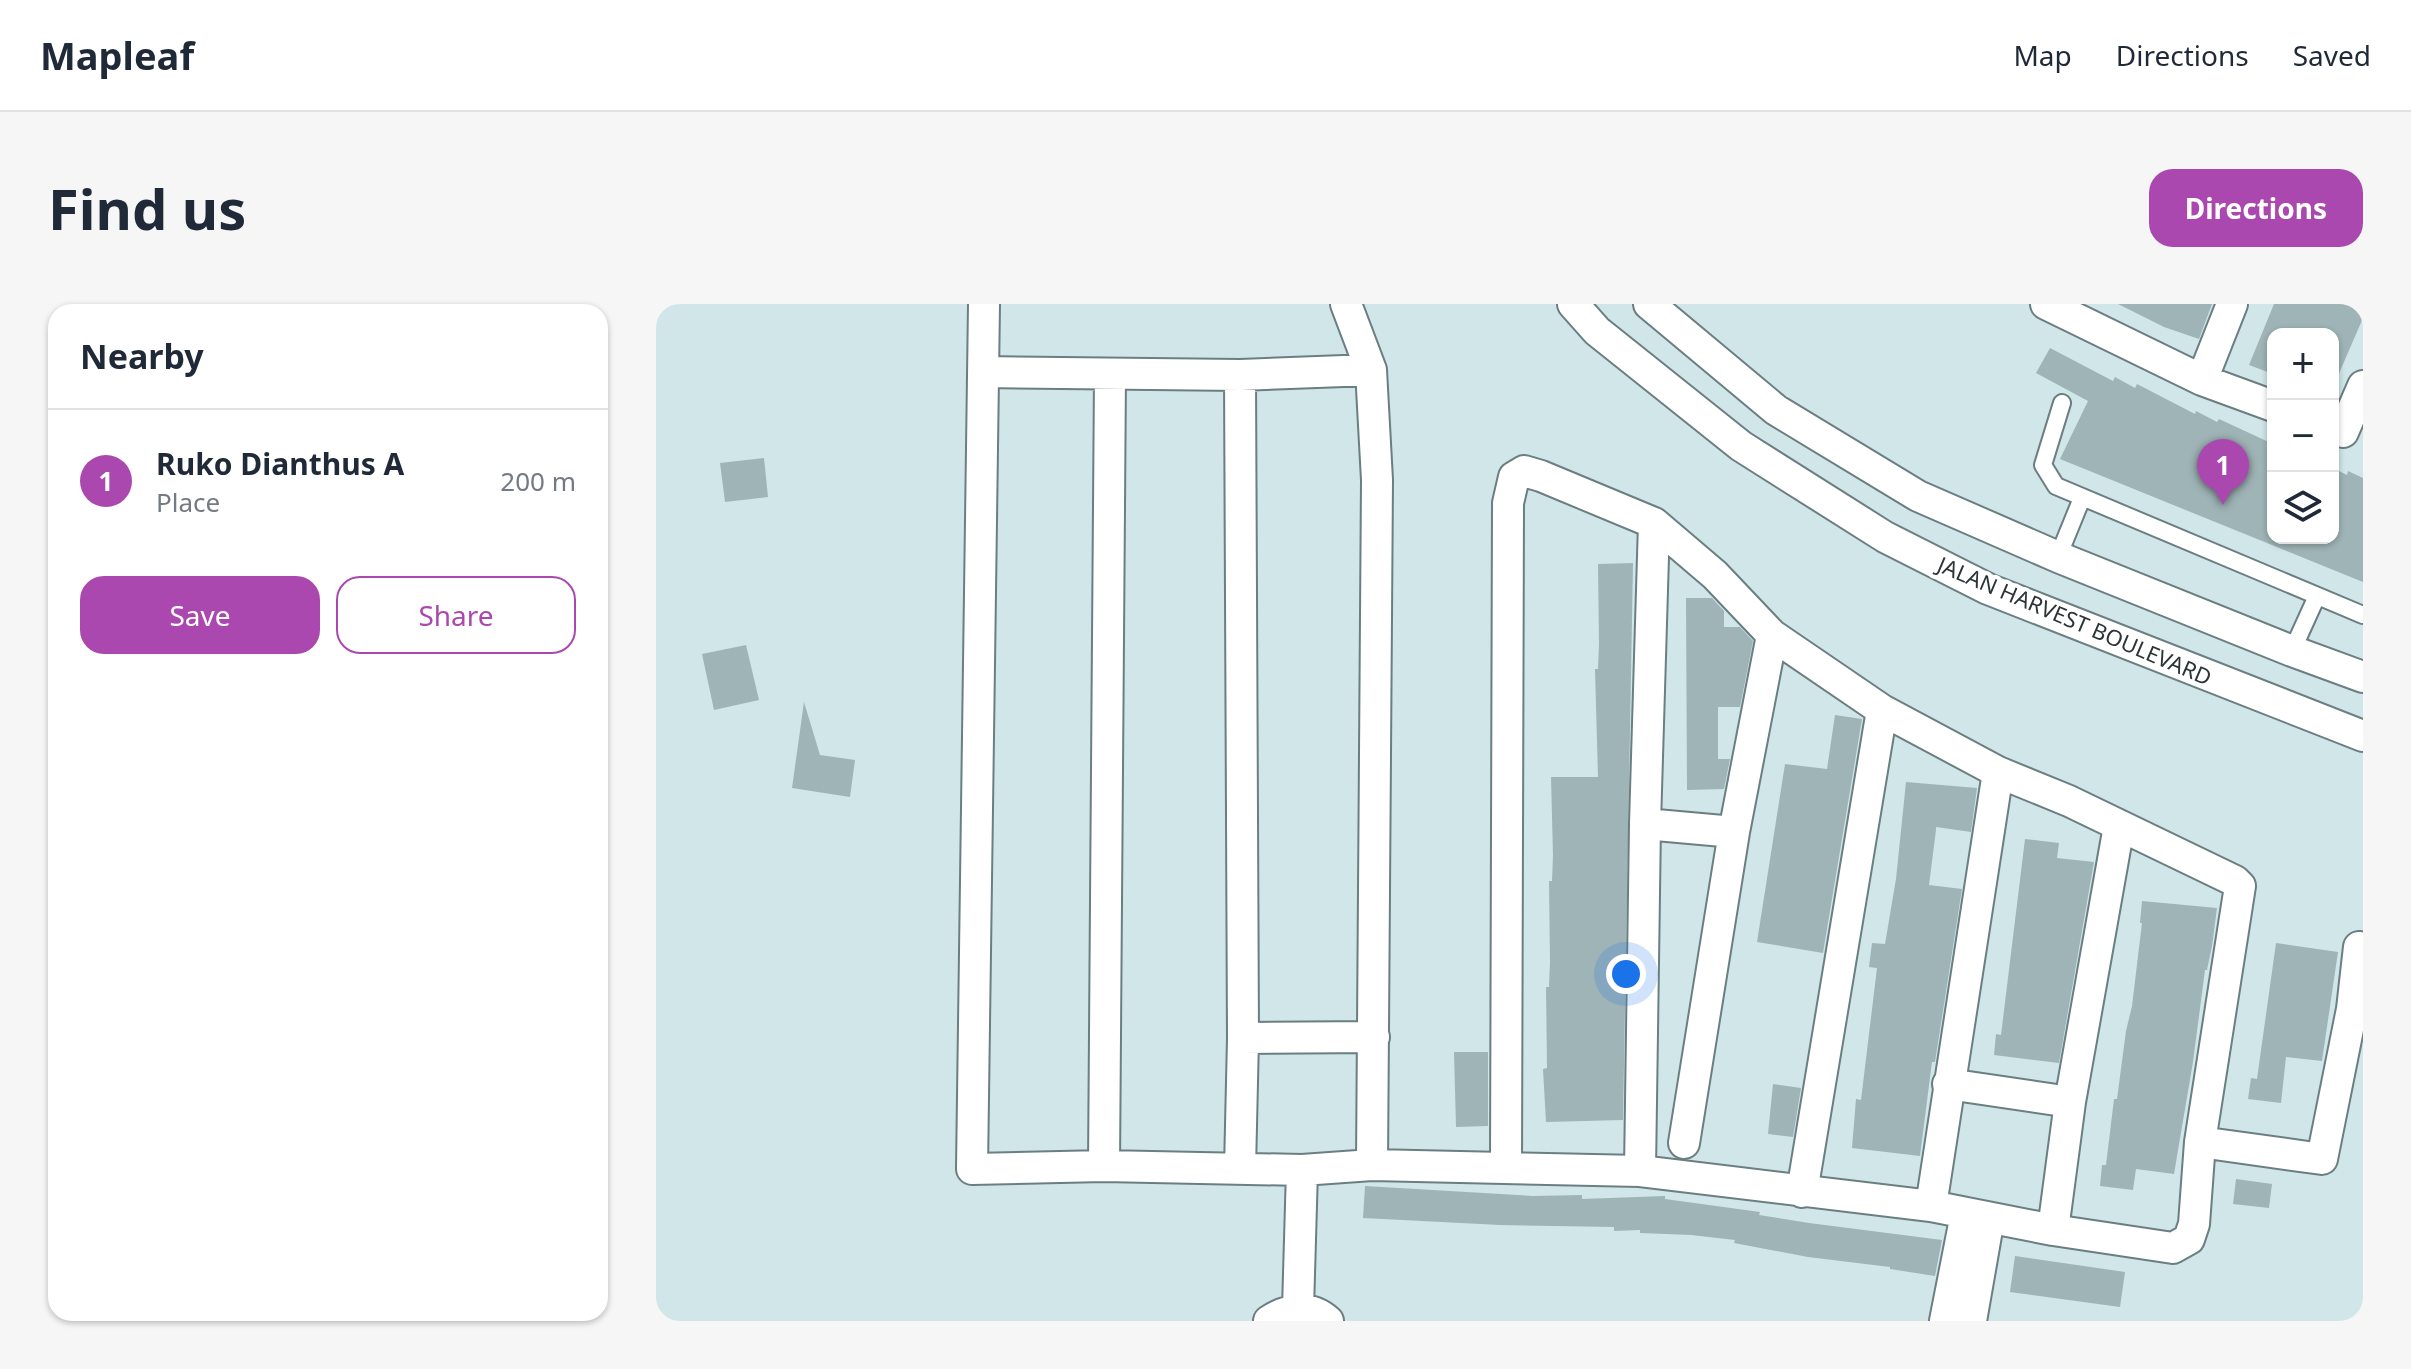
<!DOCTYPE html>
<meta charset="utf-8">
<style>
:root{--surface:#fff;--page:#f6f6f7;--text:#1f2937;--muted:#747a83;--line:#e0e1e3;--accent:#ab48af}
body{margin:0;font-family:"Noto Sans",sans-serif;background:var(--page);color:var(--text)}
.controls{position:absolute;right:24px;top:24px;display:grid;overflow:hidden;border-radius:16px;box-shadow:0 2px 6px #0004}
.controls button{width:72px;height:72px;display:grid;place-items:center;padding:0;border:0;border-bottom:2px solid var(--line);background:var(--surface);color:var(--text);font:40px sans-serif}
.you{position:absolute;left:970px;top:670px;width:28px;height:28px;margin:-20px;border:6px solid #fff;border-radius:50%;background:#1a73e8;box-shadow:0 0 0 12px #1a73e833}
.badge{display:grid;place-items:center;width:52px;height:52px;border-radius:50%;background:var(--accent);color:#fff;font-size:26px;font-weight:700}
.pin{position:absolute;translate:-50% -66px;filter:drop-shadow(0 2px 4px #0008)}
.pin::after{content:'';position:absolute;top:42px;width:28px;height:24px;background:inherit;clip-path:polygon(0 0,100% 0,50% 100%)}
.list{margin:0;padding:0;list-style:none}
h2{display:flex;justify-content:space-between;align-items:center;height:104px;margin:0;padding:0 32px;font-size:34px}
h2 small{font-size:26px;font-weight:400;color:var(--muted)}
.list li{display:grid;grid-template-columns:52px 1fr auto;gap:24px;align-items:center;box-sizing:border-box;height:144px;padding:0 32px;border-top:2px solid var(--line)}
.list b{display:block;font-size:30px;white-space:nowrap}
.list p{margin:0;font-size:26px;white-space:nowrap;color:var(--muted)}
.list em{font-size:26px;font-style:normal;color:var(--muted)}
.actions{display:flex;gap:16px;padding:24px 32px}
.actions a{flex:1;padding:18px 0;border:2px solid var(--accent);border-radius:24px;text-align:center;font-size:28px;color:var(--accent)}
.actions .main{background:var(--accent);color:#fff}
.icon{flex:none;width:44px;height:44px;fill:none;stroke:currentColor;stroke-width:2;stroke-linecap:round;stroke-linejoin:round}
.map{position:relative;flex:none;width:1707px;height:1017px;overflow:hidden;border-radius:24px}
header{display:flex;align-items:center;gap:48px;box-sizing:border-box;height:112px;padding:0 40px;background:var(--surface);border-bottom:2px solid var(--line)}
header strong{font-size:38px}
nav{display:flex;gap:44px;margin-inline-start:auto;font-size:28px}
.intro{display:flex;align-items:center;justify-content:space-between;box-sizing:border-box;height:192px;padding:0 48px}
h1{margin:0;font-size:56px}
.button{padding:20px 36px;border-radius:24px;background:var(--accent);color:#fff;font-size:28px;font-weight:700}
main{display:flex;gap:48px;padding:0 48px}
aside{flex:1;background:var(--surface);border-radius:24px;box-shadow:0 2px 6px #0004}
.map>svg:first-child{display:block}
.building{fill:#9fb4b6}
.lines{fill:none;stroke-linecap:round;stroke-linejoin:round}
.service-casing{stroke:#6b7e81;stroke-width:20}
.minor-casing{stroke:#6b7e81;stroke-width:34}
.service{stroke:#fff;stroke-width:16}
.minor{stroke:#fff;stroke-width:30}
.labels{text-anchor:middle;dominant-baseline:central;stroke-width:8;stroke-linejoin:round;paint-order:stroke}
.street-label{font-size:22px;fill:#2c3435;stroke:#fff}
</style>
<header>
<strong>Mapleaf</strong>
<nav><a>Map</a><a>Directions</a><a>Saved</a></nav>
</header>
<div class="intro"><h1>Find us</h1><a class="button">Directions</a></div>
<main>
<aside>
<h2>Nearby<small></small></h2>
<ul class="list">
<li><span class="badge">1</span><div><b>Ruko Dianthus A</b><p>Place</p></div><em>200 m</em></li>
</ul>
<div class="actions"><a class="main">Save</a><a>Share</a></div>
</aside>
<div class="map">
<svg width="1707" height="1017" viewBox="0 0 1707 1017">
<rect width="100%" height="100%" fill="#d0e6e8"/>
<path class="building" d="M 1462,0 L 1556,0 L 1543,35 L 1508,23 Z
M 1618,0 L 1707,0 L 1707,14 L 1678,81 L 1677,30 L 1617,30 L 1617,70 L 1593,61 Z
M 1394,44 L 1457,77 L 1459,73 L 1479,84 L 1481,80 L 1539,110 L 1540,107 L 1561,118 L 1563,115 L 1617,140 L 1617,234 L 1677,234 L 1677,164 L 1691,171 L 1692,167 L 1707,174 L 1707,278 L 1404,155 L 1432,97 L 1380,69 Z
M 108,154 L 112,193 L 69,198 L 64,159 Z
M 977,259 L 967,816 L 890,818 L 887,765 L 891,764 L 890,683 L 893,683 L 894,658 L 893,577 L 896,577 L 897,552 L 895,473 L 942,473 L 939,365 L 942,365 L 943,340 L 942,260 Z
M 1030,294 L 1056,294 L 1068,307 L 1068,323 L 1084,323 L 1097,337 L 1084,403 L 1062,403 L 1062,455 L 1074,455 L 1068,485 L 1031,486 Z
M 90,341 L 103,396 L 58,406 L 46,350 Z
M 148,398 L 164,451 L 199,456 L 194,493 L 136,484 Z
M 1179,411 L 1206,415 L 1167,649 L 1101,638 L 1129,460 L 1171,465 Z
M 1250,478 L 1321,484 L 1315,528 L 1280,523 L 1280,526 L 1273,581 L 1306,585 L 1279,758 L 1276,758 L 1264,852 L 1196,844 L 1200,795 L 1205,796 L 1221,664 L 1213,663 L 1216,639 L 1229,640 L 1240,575 Z
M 1369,535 L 1403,539 L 1401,554 L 1438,558 L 1403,759 L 1338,751 L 1340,730 L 1345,731 Z
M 1486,597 L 1561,604 L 1556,642 L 1551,666 L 1549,666 L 1537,758 L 1518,870 L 1480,865 L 1477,886 L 1444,882 L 1446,861 L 1450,861 L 1458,795 L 1461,795 L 1470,727 L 1476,702 L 1486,619 L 1484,619 Z
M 1620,639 L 1682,648 L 1666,757 L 1630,753 L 1625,799 L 1592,795 L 1595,774 L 1601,775 Z
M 798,748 L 832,748 L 832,822 L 800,823 Z
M 1117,780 L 1145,784 L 1137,833 L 1112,830 Z
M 1580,875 L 1616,880 L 1613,904 L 1577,900 Z
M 709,882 L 877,892 L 926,891 L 926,895 L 1009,892 L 1009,895 L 1104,908 L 1103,911 L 1153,919 L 1286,936 L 1279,972 L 1234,965 L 1234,963 L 1152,953 L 1078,939 L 1079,936 L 1035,931 L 984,929 L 984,926 L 958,927 L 958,923 L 844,921 L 707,914 Z
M 1359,952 L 1469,968 L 1464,1003 L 1354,988 Z"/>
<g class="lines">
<defs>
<path id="service" d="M 1406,99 L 1387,161 L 1400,182 L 1707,311
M 1402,253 L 1426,194
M 1636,347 L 1661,292"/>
<path id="minor" d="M 328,0 L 316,865 L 448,862 L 646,866 L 716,861 L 984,867 L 1275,902 L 1397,926 L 1517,944 L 1533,935 L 1538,920 L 1544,838 L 1584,582 L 1579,577 L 1413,497 L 1342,468 L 1226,406 L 1116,331 L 1059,271 L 998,219 L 885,172 L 868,167 L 858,173 L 852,199 L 850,864
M 690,0 L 715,66 L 721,176 L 716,861
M 917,0 L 941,27 L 1085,142 L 1229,233 L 1332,285 L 1707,432
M 993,0 L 1120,106 L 1262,192 L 1402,253 L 1636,347 L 1707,373
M 1390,0 L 1546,76 L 1617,102
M 327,68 L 584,71 L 715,66
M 1546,76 L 1576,0
M 1687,128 L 1707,82
M 989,520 L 1078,528
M 587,734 L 718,733
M 1292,780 L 1414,798
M 1544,838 L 1666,855 L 1696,705 L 1703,643
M 1028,839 L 1078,528 L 1116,331
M 448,862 L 454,71
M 584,865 L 587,734 L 584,71
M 984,867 L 989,520 L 998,219
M 1146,888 L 1226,406
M 1275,902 L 1342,468
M 1397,926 L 1414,798 L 1463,522
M 642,1005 L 646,866
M 613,1017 C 632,1004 654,1001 672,1017
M 1289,1017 L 1310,910
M 1315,1017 L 1333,914"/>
</defs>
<use href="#service" class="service-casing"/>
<use href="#minor" class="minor-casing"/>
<use href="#service" class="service"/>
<use href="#minor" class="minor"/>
</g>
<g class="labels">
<g class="street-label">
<text transform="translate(1419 316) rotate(23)">JALAN HARVEST BOULEVARD</text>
</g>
</g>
</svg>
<div class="controls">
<button>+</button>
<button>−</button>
<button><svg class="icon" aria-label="layers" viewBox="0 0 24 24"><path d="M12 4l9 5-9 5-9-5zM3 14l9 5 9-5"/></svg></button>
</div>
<div class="you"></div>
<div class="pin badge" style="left:1567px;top:201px">1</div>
</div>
</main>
